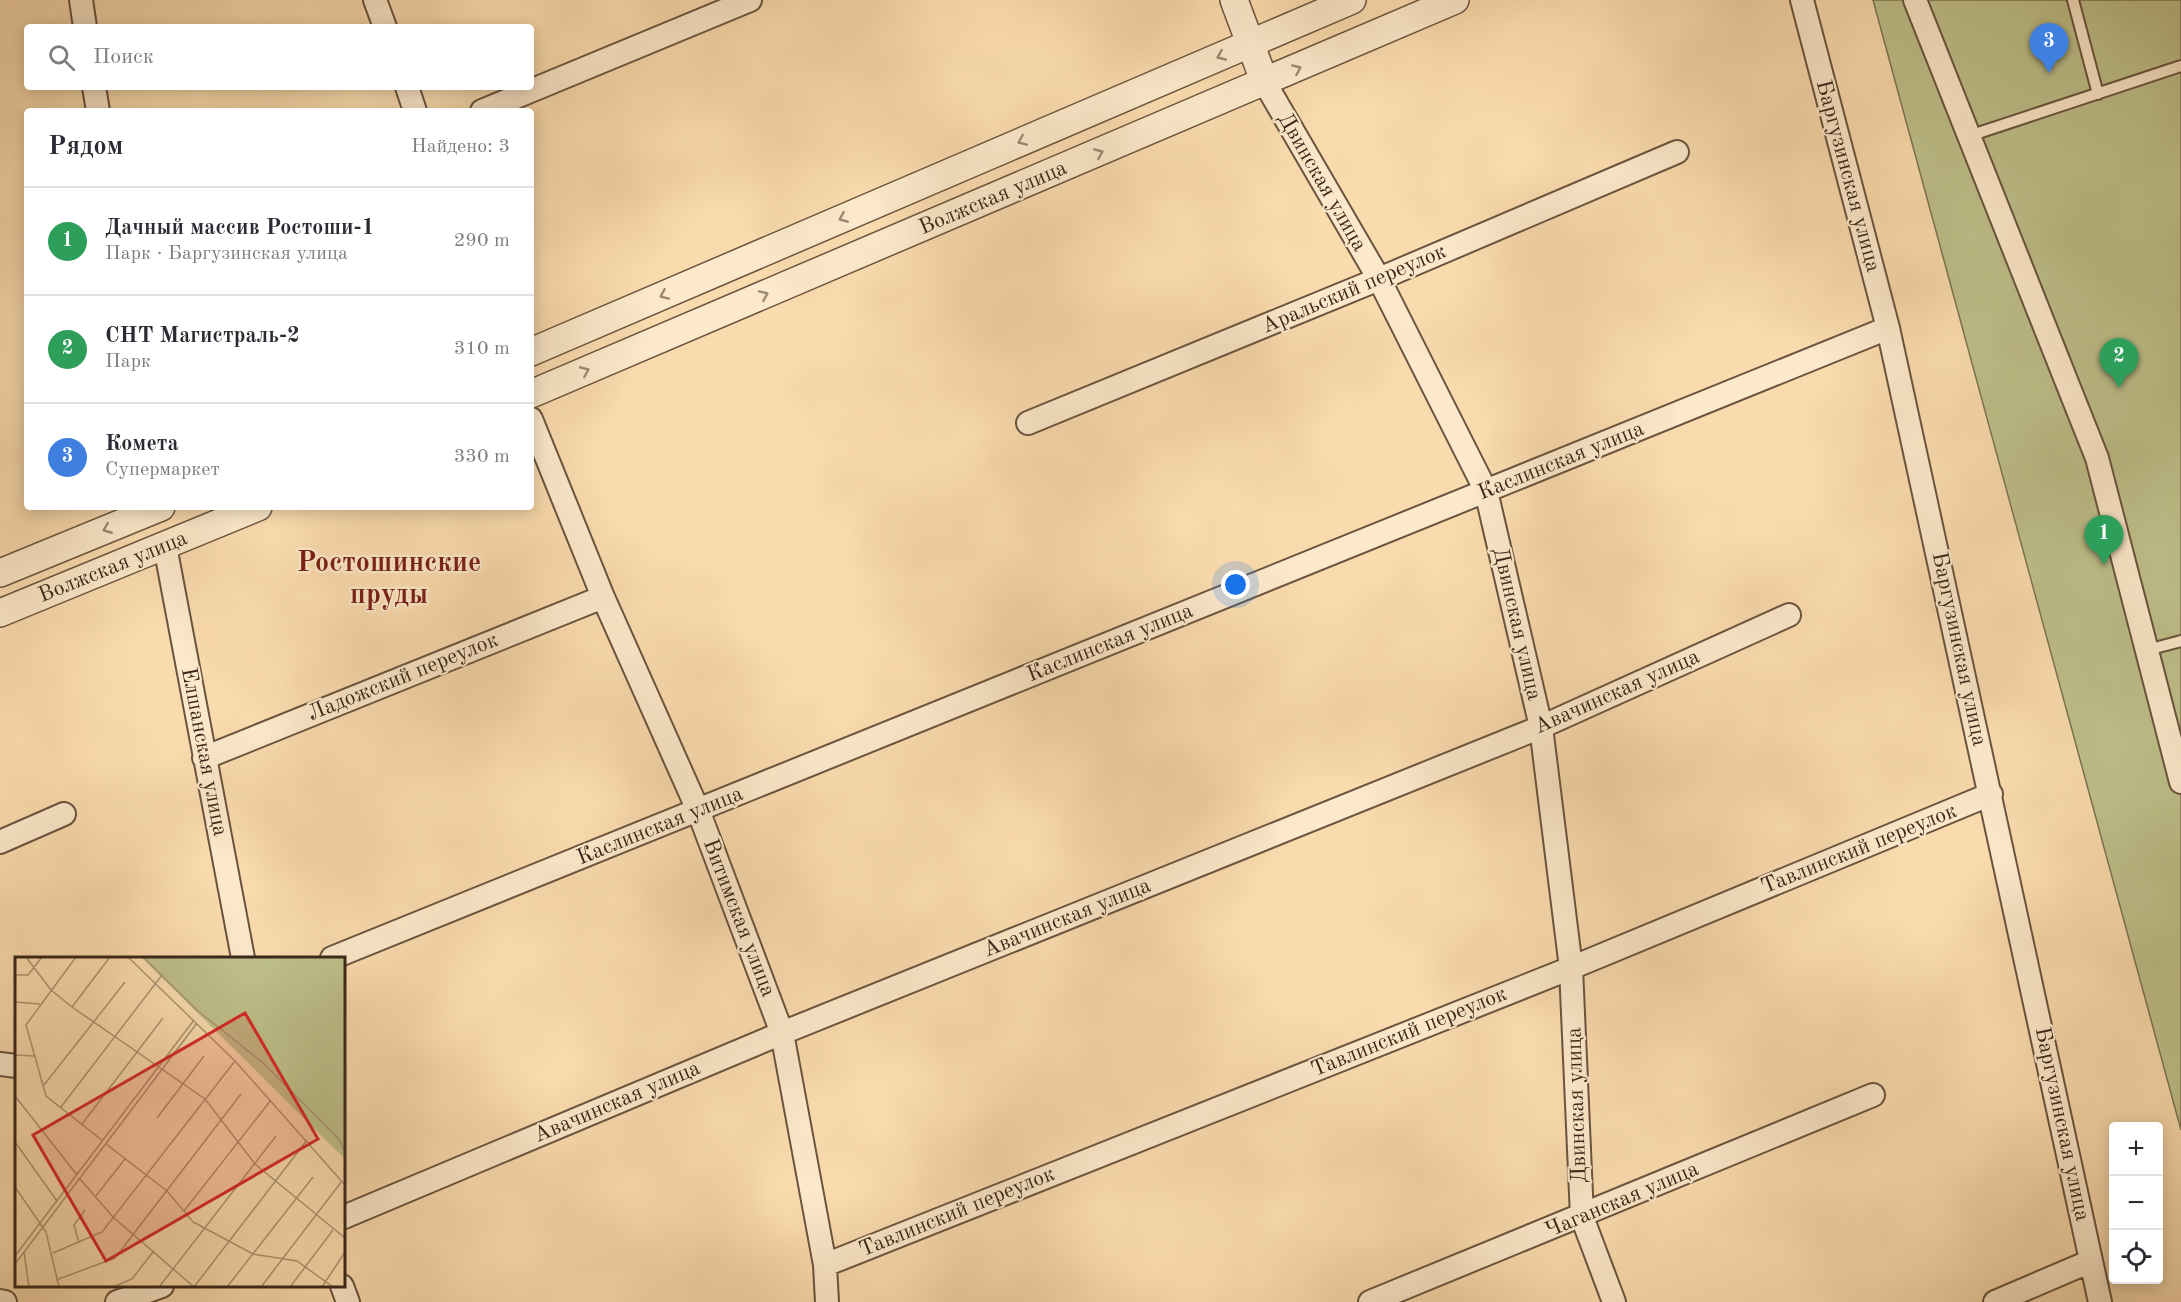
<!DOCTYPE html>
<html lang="ru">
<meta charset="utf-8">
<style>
:root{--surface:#fff;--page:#f7f7f7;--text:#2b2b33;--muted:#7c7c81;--line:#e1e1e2;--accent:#ea580c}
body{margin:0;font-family:"Old Standard TT",serif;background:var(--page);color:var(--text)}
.controls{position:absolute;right:18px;bottom:18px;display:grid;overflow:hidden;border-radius:6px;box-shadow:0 3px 15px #0003}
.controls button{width:54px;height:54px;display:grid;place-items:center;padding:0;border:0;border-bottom:2px solid var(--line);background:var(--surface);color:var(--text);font:30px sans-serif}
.you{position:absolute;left:1236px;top:585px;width:21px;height:21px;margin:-15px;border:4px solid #fff;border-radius:50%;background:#1a73e8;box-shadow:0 0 0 9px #1a73e833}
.badge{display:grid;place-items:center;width:39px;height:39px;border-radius:50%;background:var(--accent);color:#fff;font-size:20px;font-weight:700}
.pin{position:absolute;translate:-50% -50px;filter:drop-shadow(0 2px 3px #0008)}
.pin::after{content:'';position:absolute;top:32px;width:21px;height:18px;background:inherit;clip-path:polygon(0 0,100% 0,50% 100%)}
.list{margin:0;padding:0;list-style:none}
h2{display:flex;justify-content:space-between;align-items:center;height:78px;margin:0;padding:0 24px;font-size:26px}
h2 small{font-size:20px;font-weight:400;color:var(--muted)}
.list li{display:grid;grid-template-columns:39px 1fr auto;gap:18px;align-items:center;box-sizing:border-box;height:108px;padding:0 24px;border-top:2px solid var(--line)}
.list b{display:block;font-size:22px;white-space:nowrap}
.list p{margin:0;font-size:20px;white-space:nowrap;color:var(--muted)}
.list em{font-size:20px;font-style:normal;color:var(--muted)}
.icon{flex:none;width:33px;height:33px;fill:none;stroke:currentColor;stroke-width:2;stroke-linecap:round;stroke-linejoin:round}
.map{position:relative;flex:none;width:2181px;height:1302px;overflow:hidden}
.search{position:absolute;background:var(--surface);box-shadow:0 3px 15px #0003;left:24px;top:24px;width:510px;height:66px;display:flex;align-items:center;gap:15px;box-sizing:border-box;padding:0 21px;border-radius:6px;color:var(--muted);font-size:22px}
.panel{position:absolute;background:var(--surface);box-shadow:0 3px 15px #0003;left:24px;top:108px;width:510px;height:402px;border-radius:6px}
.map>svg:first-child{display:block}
.green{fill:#bec08a;stroke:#7c7452;stroke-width:1.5}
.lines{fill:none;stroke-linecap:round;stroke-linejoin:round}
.service-casing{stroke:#6a543f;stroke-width:14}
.minor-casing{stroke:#6a543f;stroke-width:26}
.tertiary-casing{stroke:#6a543f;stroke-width:30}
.service{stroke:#fce8ca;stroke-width:10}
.minor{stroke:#fce8ca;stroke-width:22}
.tertiary{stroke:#fce8ca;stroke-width:27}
.oneway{stroke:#9b8872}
.labels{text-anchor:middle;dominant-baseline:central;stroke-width:4.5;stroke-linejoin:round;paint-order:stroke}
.street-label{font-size:22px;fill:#3a271a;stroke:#fce8ca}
.district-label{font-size:28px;font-weight:bold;fill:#7a1f14;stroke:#fce8ca}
.inset-road{fill:none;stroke:#ad9372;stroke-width:1.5}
.view{fill:#d62828;fill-opacity:0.15;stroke:#d62828;stroke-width:3}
.inset-edge{fill:none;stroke:#3a271a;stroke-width:3}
</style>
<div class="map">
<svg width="2181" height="1302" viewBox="0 0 2181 1302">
<rect width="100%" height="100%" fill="#fadbad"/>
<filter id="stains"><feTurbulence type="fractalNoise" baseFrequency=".00333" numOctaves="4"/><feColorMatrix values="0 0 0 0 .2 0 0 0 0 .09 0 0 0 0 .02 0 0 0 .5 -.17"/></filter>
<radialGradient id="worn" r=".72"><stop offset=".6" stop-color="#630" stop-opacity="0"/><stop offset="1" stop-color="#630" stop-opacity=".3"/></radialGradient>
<path class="green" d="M 1873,0 L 2181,0 L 2181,1130 Z"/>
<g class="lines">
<defs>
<path id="service" d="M 2073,0 L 2098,94
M 1969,136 L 2181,66
M 2147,650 L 2181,641"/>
<path id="minor" d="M 81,0 L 85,27
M 375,0 L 385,27
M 1802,0 L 1888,328 L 2100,1302
M 1915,0 L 2097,458 L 2181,782
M 1265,83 L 1379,279 L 1486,491 L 1541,727 L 1571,968 L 1582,1217 L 1614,1302
M 94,87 L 98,111
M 407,87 L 415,111
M 482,111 L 750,0
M 531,419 L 603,597 L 698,810 L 782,1033 L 825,1265 L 827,1302
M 1028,423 L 1379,279 L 1677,152
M 165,546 L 243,958
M 204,758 L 603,597
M 0,842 L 64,814
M 332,958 L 1888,328
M 0,1064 L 16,1066
M 344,1217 L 782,1033 L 1541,727 L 1789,615
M 825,1265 L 1571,968 L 1991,794
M 342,1286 L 348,1302
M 0,1301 L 5,1302
M 117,1302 L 162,1286
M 1370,1302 L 1873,1095
M 1995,1302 L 2091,1261"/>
<path id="tertiary" d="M 1234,0 L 1265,83
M 531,352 L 1352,0
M 531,394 L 1455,0
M 0,573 L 161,507
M 0,613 L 258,507"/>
</defs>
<use href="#service" class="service-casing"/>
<use href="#minor" class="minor-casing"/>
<use href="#tertiary" class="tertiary-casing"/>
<use href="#service" class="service"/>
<use href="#minor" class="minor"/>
<use href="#tertiary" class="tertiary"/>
</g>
<defs><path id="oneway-chevron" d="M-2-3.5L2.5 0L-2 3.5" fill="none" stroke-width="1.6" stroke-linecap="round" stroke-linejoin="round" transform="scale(1.5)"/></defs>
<g class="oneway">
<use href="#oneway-chevron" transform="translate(1221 56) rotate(157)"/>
<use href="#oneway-chevron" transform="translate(1297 69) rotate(-24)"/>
<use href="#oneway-chevron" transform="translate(1022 141) rotate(157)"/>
<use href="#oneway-chevron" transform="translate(1099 153) rotate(-23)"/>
<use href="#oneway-chevron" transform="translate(843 218) rotate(157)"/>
<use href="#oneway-chevron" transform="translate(664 295) rotate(157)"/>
<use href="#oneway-chevron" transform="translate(764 295) rotate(-23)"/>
<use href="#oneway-chevron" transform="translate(585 371) rotate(-23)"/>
<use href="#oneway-chevron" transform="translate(107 529) rotate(158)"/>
</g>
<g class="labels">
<g class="street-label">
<text transform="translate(1848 176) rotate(75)">Баргузинская улица</text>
<text transform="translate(1322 182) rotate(60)">Двинская улица</text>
<text transform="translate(993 198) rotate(-23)">Волжская улица</text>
<text transform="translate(1354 289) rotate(-23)">Аральский переулок</text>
<text transform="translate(1561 461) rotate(-22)">Каслинская улица</text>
<text transform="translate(113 567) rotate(-22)">Волжская улица</text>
<text transform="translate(1517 624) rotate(77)">Двинская улица</text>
<text transform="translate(1110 643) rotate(-22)">Каслинская улица</text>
<text transform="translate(1959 649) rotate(78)">Баргузинская улица</text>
<text transform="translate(403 677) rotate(-22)">Ладожский переулок</text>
<text transform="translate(1617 692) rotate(-24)">Авачинская улица</text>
<text transform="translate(204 752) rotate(79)">Елшанская улица</text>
<text transform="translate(660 826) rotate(-22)">Каслинская улица</text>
<text transform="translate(1859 849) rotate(-22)">Тавлинский переулок</text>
<text transform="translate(739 918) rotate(69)">Витимская улица</text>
<text transform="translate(1067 918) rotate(-22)">Авачинская улица</text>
<text transform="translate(1409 1032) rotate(-22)">Тавлинский переулок</text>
<text transform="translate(617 1102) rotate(-23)">Авачинская улица</text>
<text transform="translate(1577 1105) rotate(-92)">Двинская улица</text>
<text transform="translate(2062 1124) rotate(78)">Баргузинская улица</text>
<text transform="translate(1622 1200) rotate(-23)">Чаганская улица</text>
<text transform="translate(957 1212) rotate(-22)">Тавлинский переулок</text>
</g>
<g class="district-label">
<text x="389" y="564">Ростошинские<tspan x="389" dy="32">пруды</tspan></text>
</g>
</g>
<g transform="translate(15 957)">
<rect width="330" height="330" fill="#fadbad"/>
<path d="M 126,0 L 330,0 L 330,202 Z" fill="#bec08a"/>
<path class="inset-road" d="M 11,0 L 36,33 L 57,50 L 190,142 L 240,207 L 330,281M 61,0 L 11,68 L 31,139 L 88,184M 113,0 L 220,104 L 330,228M 128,0 L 183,54 L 247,105 L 324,182 L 330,195M 0,18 L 13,18 L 27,0M 0,45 L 25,47M 57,50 L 95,0M 0,98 L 20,99M 29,128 L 110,25M 0,139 L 62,218M 46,150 L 147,18M 142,161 L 189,99M 67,167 L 148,61M 0,185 L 42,244M 91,187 L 152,234 L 178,265 L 238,297 L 282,304 L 318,330M 65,222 L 98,260 L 179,330M 0,230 L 31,275 L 44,330M 80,240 L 110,202M 169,254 L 256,143M 64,286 L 59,268 L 70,253M 9,295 L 14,330M 38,296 L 87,275 L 220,104M 0,299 L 179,63M 0,307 L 182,66M 41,323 L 100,301 L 226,137M 98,330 L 117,322 L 138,295M 144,330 L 261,179M 179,330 L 292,183M 212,330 L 298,220M 246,330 L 327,224M 275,330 L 318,273M 307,330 L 330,295"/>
<path class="view" d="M 230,56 L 303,182 L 91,304 L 18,178 Z"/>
<rect width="330" height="330" class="inset-edge"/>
</g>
<rect width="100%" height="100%" filter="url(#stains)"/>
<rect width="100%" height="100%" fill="url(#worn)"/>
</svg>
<div class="controls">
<button>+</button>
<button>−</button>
<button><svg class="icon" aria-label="locate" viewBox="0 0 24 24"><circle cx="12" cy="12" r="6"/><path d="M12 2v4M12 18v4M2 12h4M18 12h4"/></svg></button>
</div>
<div class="you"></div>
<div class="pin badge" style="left:2104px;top:565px;background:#2e9e5b">1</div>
<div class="pin badge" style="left:2119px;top:388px;background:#2e9e5b">2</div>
<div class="pin badge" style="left:2049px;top:73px;background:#3f7fe0">3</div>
<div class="search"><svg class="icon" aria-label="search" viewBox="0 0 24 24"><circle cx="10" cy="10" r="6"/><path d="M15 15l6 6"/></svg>Поиск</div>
<section class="panel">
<h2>Рядом<small>Найдено: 3</small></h2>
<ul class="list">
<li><span class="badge" style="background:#2e9e5b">1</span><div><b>Дачный массив Ростоши-1</b><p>Парк · Баргузинская улица</p></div><em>290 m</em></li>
<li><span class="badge" style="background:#2e9e5b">2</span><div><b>СНТ Магистраль-2</b><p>Парк</p></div><em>310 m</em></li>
<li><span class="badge" style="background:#3f7fe0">3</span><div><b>Комета</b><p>Супермаркет</p></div><em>330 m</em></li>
</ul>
</section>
</div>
